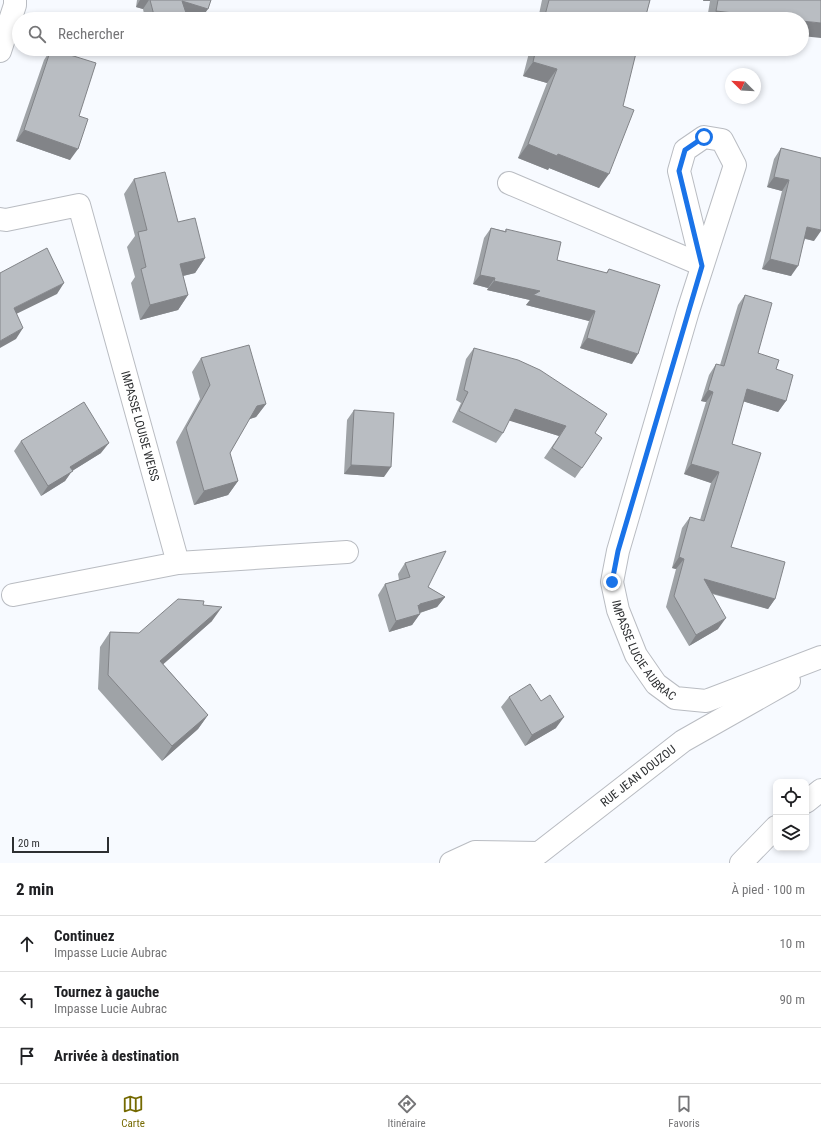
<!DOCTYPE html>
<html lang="fr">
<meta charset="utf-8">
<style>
:root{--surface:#fff;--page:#f6f6f6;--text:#202124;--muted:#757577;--line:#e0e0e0;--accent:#756a02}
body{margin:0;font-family:"Roboto Condensed",sans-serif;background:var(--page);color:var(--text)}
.controls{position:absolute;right:12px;bottom:12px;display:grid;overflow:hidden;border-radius:8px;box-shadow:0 2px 6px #0003}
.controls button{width:36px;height:36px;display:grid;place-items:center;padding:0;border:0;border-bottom:1px solid var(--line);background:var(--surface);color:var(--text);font:20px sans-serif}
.compass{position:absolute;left:725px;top:68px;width:36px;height:36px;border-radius:50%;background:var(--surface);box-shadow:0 2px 6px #0003;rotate:294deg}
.scale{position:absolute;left:12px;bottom:10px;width:97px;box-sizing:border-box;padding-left:4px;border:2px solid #2d2f31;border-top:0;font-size:11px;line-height:14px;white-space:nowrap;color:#2d2f31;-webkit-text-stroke:3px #f7faff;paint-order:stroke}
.stop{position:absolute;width:12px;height:12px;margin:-9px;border:3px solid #1a73e8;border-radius:50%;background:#fff}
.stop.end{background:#1a73e8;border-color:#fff;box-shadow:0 1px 4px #0008}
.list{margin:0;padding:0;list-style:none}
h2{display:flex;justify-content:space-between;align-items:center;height:52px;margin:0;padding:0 16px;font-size:17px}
h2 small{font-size:13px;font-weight:400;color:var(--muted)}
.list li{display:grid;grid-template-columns:26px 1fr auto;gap:12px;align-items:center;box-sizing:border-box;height:56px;padding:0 16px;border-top:1px solid var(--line)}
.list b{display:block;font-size:15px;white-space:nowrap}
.list p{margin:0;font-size:13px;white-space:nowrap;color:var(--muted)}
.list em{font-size:13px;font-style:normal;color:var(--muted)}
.icon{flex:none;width:22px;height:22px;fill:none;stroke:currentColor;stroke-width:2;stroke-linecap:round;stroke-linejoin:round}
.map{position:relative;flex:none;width:821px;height:863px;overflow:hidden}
.search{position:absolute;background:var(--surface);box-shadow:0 2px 6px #0003;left:12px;right:12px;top:12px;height:44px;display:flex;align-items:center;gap:10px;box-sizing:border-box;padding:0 14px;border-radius:22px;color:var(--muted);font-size:15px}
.sheet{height:220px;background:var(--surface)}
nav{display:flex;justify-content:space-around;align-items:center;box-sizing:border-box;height:56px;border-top:1px solid var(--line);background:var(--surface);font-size:11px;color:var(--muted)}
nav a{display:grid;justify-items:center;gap:2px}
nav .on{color:var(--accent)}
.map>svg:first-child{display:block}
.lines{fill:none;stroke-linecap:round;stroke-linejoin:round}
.minor-casing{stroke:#b9bcc2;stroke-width:24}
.minor{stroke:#fff;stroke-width:22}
.wall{fill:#9fa3a7}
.shaded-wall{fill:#828488}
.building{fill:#b9bdc2;stroke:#828488}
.route{stroke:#1a73e8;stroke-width:5}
.labels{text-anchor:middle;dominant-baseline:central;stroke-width:4;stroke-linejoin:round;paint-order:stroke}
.street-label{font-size:12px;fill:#2d2f31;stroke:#f7faff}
</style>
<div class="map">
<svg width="821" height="863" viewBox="0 0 821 863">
<rect width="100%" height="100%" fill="#f7faff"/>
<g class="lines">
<defs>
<g id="minor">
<path d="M 0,51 L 15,5 L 15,0"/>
<path d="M 509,183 L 702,265"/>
<path id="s1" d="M 0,219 L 6,220 L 79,205 L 178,563 L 13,595"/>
<path id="s2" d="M 702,265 L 679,171 L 685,150 L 704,137 L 722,140 L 735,165 L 688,311 L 618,551 L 612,582 L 618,610 L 636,655 L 656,684 L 675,698 L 706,701 L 821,657"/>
<path d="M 178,563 L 347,552"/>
<path d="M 806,802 L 821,790"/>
<path id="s3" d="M 451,863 L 475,852 L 539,853 L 683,741 L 789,681"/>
<path d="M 741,863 L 776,827"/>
</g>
</defs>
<use href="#minor" class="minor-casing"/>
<use href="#minor" class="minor"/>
</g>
<path class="wall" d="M 137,0 L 211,0 L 201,19 L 186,14 L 188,19 L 145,19 L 143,9 L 136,7 Z
M 542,0 L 650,0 L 645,19 L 538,19 Z
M 703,0 L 821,0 L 802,19 L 707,19 L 710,1 L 703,1 Z
M 51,49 L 79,116 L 70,160 L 16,141 L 44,60 Z
M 530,49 L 637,49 L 599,188 L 549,168 L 548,170 L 518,158 L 547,83 L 523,76 Z
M 781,148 L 814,241 L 805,239 L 791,276 L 762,269 L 782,191 L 767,187 L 774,159 Z
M 134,179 L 178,222 L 205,258 L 195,273 L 183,276 L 188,295 L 178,310 L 140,320 L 131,283 L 135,277 L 127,247 L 135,236 L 124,194 Z
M 491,228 L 505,231 L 506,229 L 557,260 L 606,273 L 609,269 L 632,364 L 580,348 L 589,321 L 526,305 L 530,300 L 487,290 L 488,288 L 473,284 L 484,238 Z
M 745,295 L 758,353 L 776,369 L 786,401 L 778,412 L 743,401 L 732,444 L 731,547 L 775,599 L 768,609 L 712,594 L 718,629 L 689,646 L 666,607 L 676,569 L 672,568 L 682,528 L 690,517 L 700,520 L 711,483 L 684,474 L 706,402 L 701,401 L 709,375 L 716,364 L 720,365 L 738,305 Z
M 474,348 L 595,433 L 582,468 L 575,478 L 544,458 L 559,436 L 509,420 L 503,433 L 496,443 L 452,422 L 461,403 L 456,400 L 466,359 Z
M 201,358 L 266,404 L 256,417 L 249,419 L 230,453 L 238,481 L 228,495 L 194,505 L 176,442 L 200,399 L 192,372 Z
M 354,410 L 384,477 L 344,474 L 347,420 Z
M 21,441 L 101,453 L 72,471 L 65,481 L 41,496 L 14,451 Z
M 405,563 L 428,587 L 445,597 L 437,607 L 420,613 L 412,625 L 389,632 L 378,595 L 385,584 L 399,580 L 398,574 Z
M 203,605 L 212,621 L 163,664 L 208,715 L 198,729 L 162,761 L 98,689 L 100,647 L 110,632 L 139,633 Z
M 509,697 L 556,728 L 525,746 L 501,707 Z"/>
<path class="shaded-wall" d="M 140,0 L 149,0 L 143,9 L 136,7 Z
M 704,0 L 710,0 L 710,1 L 703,1 Z
M 182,1 L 208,9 L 201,19 L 175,11 Z
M 716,11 L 786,19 L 711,19 Z
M 802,21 L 821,23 L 821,38 L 802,36 Z
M 533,62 L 557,69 L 547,83 L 523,76 Z
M 24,130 L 78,149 L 70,160 L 16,141 Z
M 528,144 L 558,154 L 609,174 L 599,188 L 549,168 L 548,170 L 518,158 Z
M 774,177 L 789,180 L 782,191 L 767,187 Z
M 807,227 L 821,230 L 821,231 L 814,241 L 800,237 Z
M 205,258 L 195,273 L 170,279 L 180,264 Z
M 770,259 L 798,266 L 791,276 L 762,269 Z
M 480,275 L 495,278 L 488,288 L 473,284 Z
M 494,281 L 540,291 L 595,311 L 589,321 L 526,305 L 530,300 L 487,290 Z
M 64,283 L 57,294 L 6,319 L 14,308 Z
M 188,295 L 178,310 L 140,320 L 150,305 Z
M 23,328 L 16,339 L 0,348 L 0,341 Z
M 587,338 L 638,354 L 632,364 L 580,348 Z
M 747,389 L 786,401 L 778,412 L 739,400 Z
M 708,390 L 713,392 L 706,402 L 701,401 Z
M 266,404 L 256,417 L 247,420 L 257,406 Z
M 515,409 L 566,426 L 559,436 L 507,420 Z
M 109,443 L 101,453 L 72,471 L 65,481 L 41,496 L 48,486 L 70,467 Z
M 691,464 L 719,472 L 711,483 L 684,474 Z
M 351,465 L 391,467 L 384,477 L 344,474 Z
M 238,481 L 228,495 L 194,505 L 204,491 Z
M 679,557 L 684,559 L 676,569 L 672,568 Z
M 704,579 L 775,599 L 768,609 L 697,589 Z
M 445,597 L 437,607 L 413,615 L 420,604 Z
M 222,607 L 212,621 L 150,676 L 160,661 Z
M 420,614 L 412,625 L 389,632 L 396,621 Z
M 726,618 L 718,629 L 689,646 L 696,635 Z
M 208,715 L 198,729 L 162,761 L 172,746 Z
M 564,717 L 556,728 L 525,746 L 532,735 Z"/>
<path class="building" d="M 150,0 L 211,0 L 208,9 L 182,1 L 188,19 L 155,19 Z
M 549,0 L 650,0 L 645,19 L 544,19 Z
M 718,0 L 821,0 L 821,23 L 802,21 L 802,19 L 786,19 L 716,11 Z
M 51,49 L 96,63 L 79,116 L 88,119 L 78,149 L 24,130 Z
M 536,49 L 637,49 L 623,106 L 634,110 L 609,174 L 558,154 L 557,156 L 528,144 L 557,69 L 533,62 Z
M 781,148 L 821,158 L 821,230 L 807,227 L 798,266 L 770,259 L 789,180 L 774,177 Z
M 165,172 L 178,222 L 195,218 L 205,258 L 180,264 L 188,295 L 150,305 L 141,269 L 146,267 L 138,232 L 147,230 L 134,179 Z
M 491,228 L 506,232 L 506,229 L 561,242 L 557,260 L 607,273 L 609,269 L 660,285 L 638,354 L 587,338 L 595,311 L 533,295 L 540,291 L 494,281 L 495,278 L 480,275 Z
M 47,248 L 64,283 L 14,308 L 23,328 L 0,341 L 0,273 Z
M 745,295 L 772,303 L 758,353 L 779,360 L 776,369 L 793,375 L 786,401 L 747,389 L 732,444 L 761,453 L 731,547 L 785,562 L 775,599 L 704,579 L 726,618 L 696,635 L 674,596 L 684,559 L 679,557 L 690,517 L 704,521 L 719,472 L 691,464 L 713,392 L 708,390 L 716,364 L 724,366 Z
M 249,345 L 266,404 L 257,406 L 230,453 L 238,481 L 204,491 L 186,428 L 210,385 L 201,358 Z
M 474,348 L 518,360 L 540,370 L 607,414 L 595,433 L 602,438 L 582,468 L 552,448 L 566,426 L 515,409 L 503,433 L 459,411 L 468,392 L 464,390 Z
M 84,402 L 109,443 L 70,467 L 73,471 L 48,486 L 21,441 Z
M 354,410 L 394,413 L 391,467 L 351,465 Z
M 446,551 L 428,587 L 445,597 L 420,604 L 419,606 L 418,605 L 420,614 L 396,621 L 385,584 L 410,577 L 405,563 Z
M 178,599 L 204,601 L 203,605 L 222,607 L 160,661 L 208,715 L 172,746 L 108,675 L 110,632 L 139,633 Z
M 530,684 L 541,701 L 550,695 L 564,717 L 532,735 L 509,697 Z"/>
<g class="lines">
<path class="route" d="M 612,582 L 618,551 L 702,266 L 679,171 L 685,150 L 704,137"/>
</g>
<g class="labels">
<g class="street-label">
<text stroke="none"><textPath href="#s1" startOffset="310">IMPASSE LOUISE WEISS</textPath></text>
<text stroke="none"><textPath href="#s2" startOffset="700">IMPASSE LUCIE AUBRAC</textPath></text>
<text stroke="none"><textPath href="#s3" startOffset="216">RUE JEAN DOUZOU</textPath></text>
</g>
</g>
</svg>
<div class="controls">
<button><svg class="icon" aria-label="locate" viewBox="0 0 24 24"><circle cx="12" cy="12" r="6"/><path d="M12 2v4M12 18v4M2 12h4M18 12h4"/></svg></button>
<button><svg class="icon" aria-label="layers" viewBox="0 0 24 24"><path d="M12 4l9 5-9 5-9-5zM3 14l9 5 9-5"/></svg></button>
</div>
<svg class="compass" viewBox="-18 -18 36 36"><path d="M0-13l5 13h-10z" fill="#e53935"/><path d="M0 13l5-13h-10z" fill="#757577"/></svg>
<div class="scale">20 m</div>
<div class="stop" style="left:704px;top:137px"></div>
<div class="stop end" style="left:612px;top:582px"></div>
<div class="search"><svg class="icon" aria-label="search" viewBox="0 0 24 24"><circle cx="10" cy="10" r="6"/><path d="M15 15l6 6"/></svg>Rechercher</div>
</div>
<section class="sheet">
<h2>2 min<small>À pied · 100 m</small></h2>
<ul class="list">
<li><svg class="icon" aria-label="ahead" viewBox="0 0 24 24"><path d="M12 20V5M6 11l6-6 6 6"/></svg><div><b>Continuez</b><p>Impasse Lucie Aubrac</p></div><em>10 m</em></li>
<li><svg class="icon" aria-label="left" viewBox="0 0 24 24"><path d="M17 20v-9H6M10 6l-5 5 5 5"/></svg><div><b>Tournez à gauche</b><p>Impasse Lucie Aubrac</p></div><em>90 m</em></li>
<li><svg class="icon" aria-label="arrive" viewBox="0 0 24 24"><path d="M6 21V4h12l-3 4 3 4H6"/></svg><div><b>Arrivée à destination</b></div></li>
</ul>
</section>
<nav>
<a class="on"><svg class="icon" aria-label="map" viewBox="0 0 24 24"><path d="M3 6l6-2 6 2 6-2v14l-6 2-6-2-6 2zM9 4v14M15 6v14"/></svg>Carte</a>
<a><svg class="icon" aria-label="directions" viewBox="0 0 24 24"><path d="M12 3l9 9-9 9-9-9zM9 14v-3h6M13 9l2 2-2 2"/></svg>Itinéraire</a>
<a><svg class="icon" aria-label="saved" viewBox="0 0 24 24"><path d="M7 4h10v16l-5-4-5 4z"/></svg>Favoris</a>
</nav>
